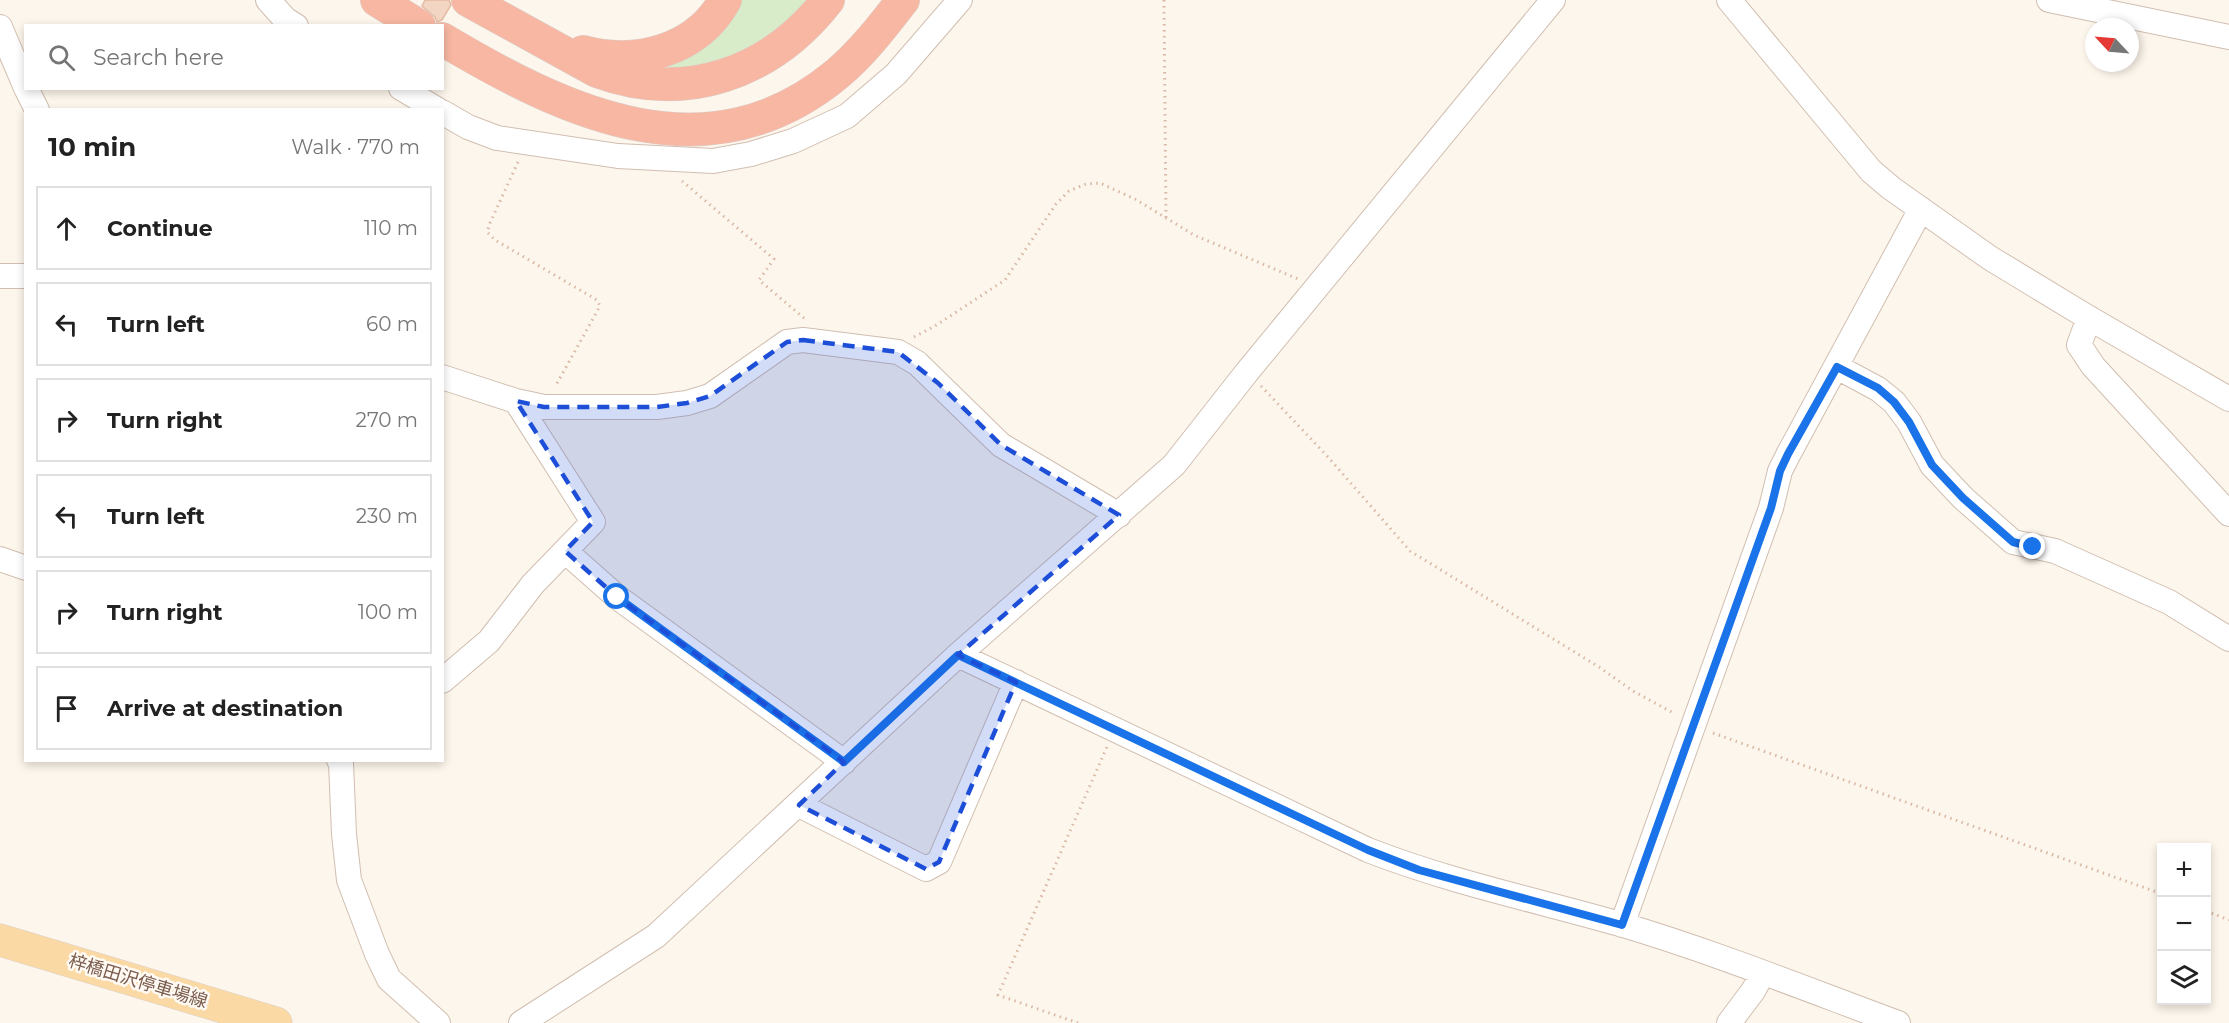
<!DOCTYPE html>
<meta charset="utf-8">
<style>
:root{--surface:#fff;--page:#f2f2f2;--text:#222;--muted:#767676;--line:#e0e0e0}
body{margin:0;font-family:Montserrat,"Noto Sans JP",sans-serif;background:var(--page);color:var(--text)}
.controls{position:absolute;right:18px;bottom:18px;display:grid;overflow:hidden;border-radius:0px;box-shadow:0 3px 9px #0003}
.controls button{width:54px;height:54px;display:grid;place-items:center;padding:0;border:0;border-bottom:2px solid var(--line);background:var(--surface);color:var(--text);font:30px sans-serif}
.compass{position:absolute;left:2085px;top:18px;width:54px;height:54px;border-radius:50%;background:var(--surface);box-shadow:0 3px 9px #0003;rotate:296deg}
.stop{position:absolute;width:18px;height:18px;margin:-14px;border:4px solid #1a73e8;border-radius:50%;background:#fff}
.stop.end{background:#1a73e8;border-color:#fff;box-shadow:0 2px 6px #0008}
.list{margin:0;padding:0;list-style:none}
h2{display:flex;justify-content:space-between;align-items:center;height:78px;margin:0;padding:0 24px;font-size:26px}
h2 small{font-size:20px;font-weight:400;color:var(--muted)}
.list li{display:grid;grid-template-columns:39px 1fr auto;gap:18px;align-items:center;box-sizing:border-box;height:84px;margin:0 12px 12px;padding:0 12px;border:2px solid var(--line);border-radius:0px}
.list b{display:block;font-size:22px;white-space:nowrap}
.list em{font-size:20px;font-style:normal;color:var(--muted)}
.icon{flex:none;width:33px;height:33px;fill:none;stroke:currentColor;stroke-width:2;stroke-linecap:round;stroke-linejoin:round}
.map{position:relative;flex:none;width:2229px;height:1023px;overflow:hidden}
.search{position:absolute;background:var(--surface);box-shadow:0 3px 9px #0003;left:24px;top:24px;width:420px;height:66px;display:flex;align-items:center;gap:15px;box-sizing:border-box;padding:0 21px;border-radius:0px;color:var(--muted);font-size:22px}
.panel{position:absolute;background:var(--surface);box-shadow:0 3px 9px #0003;left:24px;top:108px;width:420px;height:654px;border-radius:0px}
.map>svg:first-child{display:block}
.green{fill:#d8ecc9}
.building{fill:#f3d5c3;stroke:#e6bba3;stroke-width:1.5}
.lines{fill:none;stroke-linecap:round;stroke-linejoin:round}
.minor-casing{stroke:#d1beb0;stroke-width:26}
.major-casing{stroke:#dad1cd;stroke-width:33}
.highway-casing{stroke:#dad1cd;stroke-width:34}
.path{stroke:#d9b8a5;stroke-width:3;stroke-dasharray:1.5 4.5;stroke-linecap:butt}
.minor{stroke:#fff;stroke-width:24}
.major{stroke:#fbd9a5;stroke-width:32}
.highway{stroke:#f7b7a3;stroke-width:33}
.route{stroke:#1a73e8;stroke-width:8}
.marked{fill:#1d4ed8;fill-opacity:0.2;stroke:#1d4ed8;stroke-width:4.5;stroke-dasharray:12 8;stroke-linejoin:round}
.labels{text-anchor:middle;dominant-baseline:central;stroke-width:5;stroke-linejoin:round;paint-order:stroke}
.street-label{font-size:18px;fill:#7a5c4d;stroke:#fffaf3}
</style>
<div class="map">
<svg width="2229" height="1023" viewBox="0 0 2229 1023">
<rect width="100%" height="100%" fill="#fdf6ec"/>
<path class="green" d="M 734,0 L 816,0 L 749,54 L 660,77 L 660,63 Z"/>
<path class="building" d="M 425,0 L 449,0 L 451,5 L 442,20 L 437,22 L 435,17 L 422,6 Z"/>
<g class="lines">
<defs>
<path id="minor" d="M 268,0 L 285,19 L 296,26
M 1729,0 L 1871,171 L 1891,188 L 1990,258 L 2089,318 L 2229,399
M 2049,0 L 2229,37
M 0,27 L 26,88
M 26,88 L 37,110
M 401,88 L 438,110
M 442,112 L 468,127 L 497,138 L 618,156 L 713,161 L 751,154 L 793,141 L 847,116 L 896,74 L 960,0
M 0,276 L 26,276
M 2089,318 L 2079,345 L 2093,366 L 2229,514
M 1837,367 L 1878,389 L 1894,402 L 1909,422 L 1932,465 L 1963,498 L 2013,542 L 2055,551 L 2169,602 L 2229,639
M 442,377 L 516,401 L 544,407 L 657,407 L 687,403 L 710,396 L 787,342 L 803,340 L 898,352 L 917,363 L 1001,445 L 1119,515
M 565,551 L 617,597 L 844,762
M 0,559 L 26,568
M 958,655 L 1368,850 C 1450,882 1536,900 1620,924 C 1714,952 1806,989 1898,1023
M 442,681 L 489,641 L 533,584 L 593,522 L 516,401
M 339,760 L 341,763 L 344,834 L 349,880 L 377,954 L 389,979 L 438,1023
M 799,805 L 926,869 L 939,862 L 1016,682
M 1622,925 L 1771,508 L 1780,471 L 1788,455 L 1921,209
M 521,1023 L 656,936 L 958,655 L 1174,465 L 1247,372 L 1553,0
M 1729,1023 L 1753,991 L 1763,973"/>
<path id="major" d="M 0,940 L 276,1023"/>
<path id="highway" d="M 377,0 L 419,26
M 468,0 L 597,71 C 686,104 771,73 828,0
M 442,39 C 566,113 708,181 837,74 C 862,53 883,26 903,0
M 583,52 C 636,66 697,51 725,0"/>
</defs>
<use href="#minor" class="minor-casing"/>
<use href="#major" class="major-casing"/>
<use href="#highway" class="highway-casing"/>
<path class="path" d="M 1164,0 L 1166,219
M 518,162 L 490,223 L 487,232 L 495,240 L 597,300 L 600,306 L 555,387
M 682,181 L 774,259 L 759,280 L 805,319
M 914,337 L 935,326 L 1005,280 L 1056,204 L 1069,191 L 1086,184 L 1100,183 L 1135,199 L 1194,235 L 1298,279
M 1261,386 L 1328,457 L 1410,551 L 1599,667 L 1633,691 L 1675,714
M 1713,733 L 2162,894
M 2206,911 L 2229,920
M 1078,1023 L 998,995 L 1107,747"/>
<use href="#minor" class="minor"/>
<use href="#major" class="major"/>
<use href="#highway" class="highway"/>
</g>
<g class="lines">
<path class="route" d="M 617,597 L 844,762 L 958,655 L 1368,850 L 1419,870 L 1622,925 L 1771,508 L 1780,471 L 1788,454 L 1837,367 L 1878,388 L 1894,402 L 1909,422 L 1932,465 L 1963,498 L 2013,542 L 2033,547"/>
</g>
<path class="marked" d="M 803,340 L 898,352 L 938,383 L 1001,445 L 1119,515 L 958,655 L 1016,682 L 939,862 L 926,869 L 799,805 L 844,762 L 617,597 L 565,551 L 593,522 L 516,401 L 544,407 L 657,407 L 687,403 L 710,396 L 787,342 Z"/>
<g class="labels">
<g class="street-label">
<text transform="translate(138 981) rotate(17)">梓橋田沢停車場線</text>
</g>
</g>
</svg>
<div class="controls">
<button>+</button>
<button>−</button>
<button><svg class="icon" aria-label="layers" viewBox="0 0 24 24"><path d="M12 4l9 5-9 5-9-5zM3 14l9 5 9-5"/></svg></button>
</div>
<svg class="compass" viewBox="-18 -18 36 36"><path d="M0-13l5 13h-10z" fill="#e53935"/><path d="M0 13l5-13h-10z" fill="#767676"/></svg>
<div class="stop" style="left:617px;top:597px"></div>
<div class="stop end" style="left:2033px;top:547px"></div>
<div class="search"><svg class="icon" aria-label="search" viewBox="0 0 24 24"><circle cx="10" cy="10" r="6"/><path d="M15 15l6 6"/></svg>Search here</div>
<section class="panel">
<h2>10 min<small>Walk · 770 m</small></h2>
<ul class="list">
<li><svg class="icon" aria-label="ahead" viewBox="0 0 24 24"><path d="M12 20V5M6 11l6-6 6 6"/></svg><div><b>Continue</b></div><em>110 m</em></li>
<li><svg class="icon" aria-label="left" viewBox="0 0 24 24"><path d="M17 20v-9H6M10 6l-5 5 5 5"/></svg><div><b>Turn left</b></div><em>60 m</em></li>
<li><svg class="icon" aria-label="right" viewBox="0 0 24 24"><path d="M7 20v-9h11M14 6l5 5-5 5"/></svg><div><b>Turn right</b></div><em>270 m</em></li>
<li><svg class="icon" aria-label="left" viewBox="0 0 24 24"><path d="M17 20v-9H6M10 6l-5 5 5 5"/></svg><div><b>Turn left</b></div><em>230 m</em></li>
<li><svg class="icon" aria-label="right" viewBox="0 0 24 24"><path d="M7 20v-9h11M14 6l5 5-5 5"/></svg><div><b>Turn right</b></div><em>100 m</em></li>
<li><svg class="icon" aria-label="arrive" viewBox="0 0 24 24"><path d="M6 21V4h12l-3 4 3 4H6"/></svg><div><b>Arrive at destination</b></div></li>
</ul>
</section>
</div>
